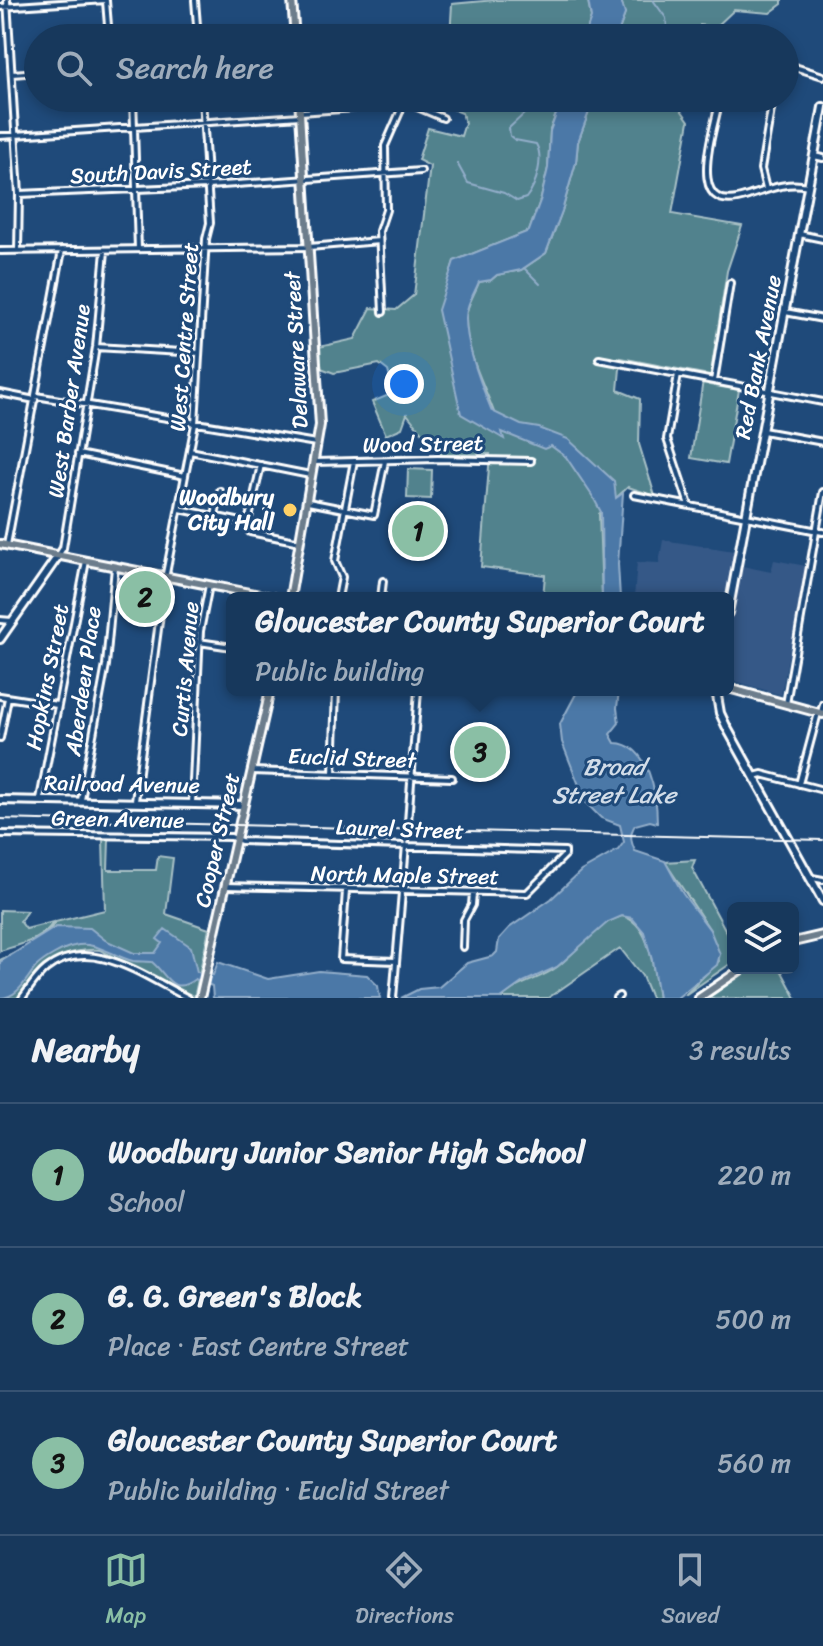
<!DOCTYPE html>
<meta charset="utf-8">
<style>
:root{--surface:#17385c;--page:#203f62;--text:#f1f3f6;--muted:#9eacbb;--line:#365272;--accent:#8abfa5}
body{margin:0;font-family:Sriracha,sans-serif;background:var(--page);color:var(--text)}
.controls{position:absolute;right:24px;bottom:24px;display:grid;overflow:hidden;border-radius:12px;box-shadow:0 4px 12px #0003}
.controls button{width:72px;height:72px;display:grid;place-items:center;padding:0;border:0;border-bottom:2px solid var(--line);background:var(--surface);color:var(--text);font:40px sans-serif}
.you{position:absolute;left:404px;top:384px;width:28px;height:28px;margin:-20px;border:6px solid #fff;border-radius:50%;background:#1a73e8;box-shadow:0 0 0 12px #1a73e833}
.badge{display:grid;place-items:center;width:52px;height:52px;border-radius:50%;background:var(--accent);color:#111;font-size:26px;font-weight:700}
.pin{position:absolute;translate:-50% -50%;border:4px solid #fff;box-shadow:0 2px 8px #0006}
.popup{position:absolute;left:226px;top:592px;width:508px;height:104px;box-sizing:border-box;display:grid;place-content:center;border-radius:12px;background:var(--surface);filter:drop-shadow(0 2px 6px #0005);font-size:26px;white-space:nowrap;color:var(--muted)}
.popup b{font-size:30px;color:var(--text)}
.popup::after{content:'';position:absolute;left:50%;top:100%;margin-left:-16px;border:16px solid transparent;border-top-color:var(--surface)}
.list{margin:0;padding:0;list-style:none}
h2{display:flex;justify-content:space-between;align-items:center;height:104px;margin:0;padding:0 32px;font-size:34px}
h2 small{font-size:26px;font-weight:400;color:var(--muted)}
.list li{display:grid;grid-template-columns:52px 1fr auto;gap:24px;align-items:center;box-sizing:border-box;height:144px;padding:0 32px;border-top:2px solid var(--line)}
.list b{display:block;font-size:30px;white-space:nowrap}
.list p{margin:0;font-size:26px;white-space:nowrap;color:var(--muted)}
.list em{font-size:26px;font-style:normal;color:var(--muted)}
.icon{flex:none;width:44px;height:44px;fill:none;stroke:currentColor;stroke-width:2;stroke-linecap:round;stroke-linejoin:round}
.map{position:relative;flex:none;width:823px;height:998px;overflow:hidden}
.search{position:absolute;background:var(--surface);box-shadow:0 4px 12px #0003;left:24px;right:24px;top:24px;height:88px;display:flex;align-items:center;gap:20px;box-sizing:border-box;padding:0 28px;border-radius:44px;color:var(--muted);font-size:30px}
.sheet{height:536px;background:var(--surface)}
nav{display:flex;justify-content:space-around;align-items:center;box-sizing:border-box;height:112px;border-top:2px solid var(--line);background:var(--surface);font-size:22px;color:var(--muted)}
nav a{display:grid;justify-items:center;gap:4px}
nav .on{color:var(--accent)}
.map>svg:first-child{display:block}
.built{fill:#355887}
.green{fill:#51828d;stroke:#a8c0c6;stroke-width:2}
.water{fill:#4b78a7;stroke:#93aeca;stroke-width:2}
.lines{fill:none;stroke-linecap:round;stroke-linejoin:round}
.stream{stroke:#93aeca;stroke-width:2}
.street-casing{stroke:#fff;stroke-width:10}
.secondary-casing{stroke:#fff;stroke-width:12}
.primary-casing{stroke:#fff;stroke-width:12}
.street{stroke:#1f4a7a;stroke-width:4}
.secondary{stroke:#1f4a7a;stroke-width:6}
.primary{stroke:#6c7d8c;stroke-width:6}
.rail{stroke:#fff;stroke-width:2}
.street-bridge-casing{stroke:#fff;stroke-width:10;stroke-linecap:butt}
.street-bridge{stroke:#1f4a7a;stroke-width:4}
.poi-dot{fill:#ffd166;stroke:#1f4a7a;stroke-width:3}
.labels{text-anchor:middle;dominant-baseline:central;stroke-width:6;stroke-linejoin:round;paint-order:stroke}
.street-label{font-size:22px;fill:#fff;stroke:#1f4a7a}
.poi-label{font-size:22px;font-weight:bold;fill:#fff;stroke:#1f4a7a;text-anchor:end}
.water-label{font-size:24px;font-style:italic;fill:#d2dde9;stroke:#1f4a7a}
</style>
<div class="map">
<svg width="823" height="998" viewBox="0 0 823 998">
<rect width="100%" height="100%" fill="#1f4a7a"/>
<filter id="ink" filterUnits="userSpaceOnUse"><feTurbulence type="fractalNoise" baseFrequency=".0125" numOctaves="2"/><feDisplacementMap in="SourceGraphic" scale="16" xChannelSelector="R" yChannelSelector="G"/><feConvolveMatrix kernelMatrix="1 2 1 2 8 2 1 2 1" color-interpolation-filters="sRGB"/></filter>
<g filter="url(#ink)">
<path class="built" d="M 663,540 L 734,551 L 733,564 L 771,572 L 774,560 L 806,566 L 781,695 L 728,679 L 728,598 L 634,598 L 637,562 L 659,563 Z"/>
<path class="green" d="M 495,0 L 588,0 L 591,18 L 584,38 L 450,38 L 452,4 Z
M 621,0 L 782,0 L 782,4 L 770,13 L 734,10 L 716,27 L 700,25 L 697,38 L 616,38 L 625,14 Z
M 436,98 L 562,98 L 550,130 L 548,168 L 541,198 L 529,231 L 454,261 L 439,310 L 502,438 C 494,399 465,360 466,318 C 466,305 475,294 479,282 L 491,280 L 497,275 L 521,270 L 546,253 L 562,211 L 576,162 L 578,142 L 594,98 L 681,98 L 679,107 L 689,121 L 672,214 L 742,226 L 727,271 L 709,385 L 739,390 L 726,464 L 691,458 L 704,374 L 621,358 L 618,390 L 640,399 L 639,444 L 655,496 L 628,487 L 599,514 L 602,598 L 543,598 L 545,575 L 481,567 L 490,454 L 441,455 L 438,435 L 423,434 L 407,414 L 402,428 L 386,435 L 372,402 L 394,393 L 388,371 L 379,364 L 334,373 L 321,368 L 319,347 L 355,339 L 371,308 L 396,310 L 414,295 L 430,166 L 418,160 L 428,128 L 461,136 L 465,123 L 462,113 L 435,102 Z
M 408,469 L 432,470 L 431,499 L 407,498 Z
M 103,840 L 109,840 L 108,870 L 156,870 L 158,856 L 173,858 L 166,914 L 209,929 L 194,998 L 100,950 C 59,948 42,967 20,998 L 0,998 L 0,960 C 18,952 46,940 55,922 L 105,910 Z
M 695,860 L 692,868 L 733,944 L 733,962 L 685,995 L 719,961 L 710,930 L 665,862 Z
M 0,910 L 27,911 L 20,921 L 26,929 L 53,922 C 44,940 18,945 0,951 Z
M 622,916 C 652,923 653,972 658,998 L 651,998 L 642,976 L 620,948 L 548,998 L 501,998 C 518,982 540,980 557,967 C 578,951 596,923 622,916 Z
M 752,968 L 780,968 L 796,998 L 707,998 Z"/>
<path class="water" d="M 588,0 L 621,0 L 625,14 L 616,38 L 584,38 L 591,18 Z
M 562,98 L 594,98 L 578,142 L 576,162 L 562,211 L 546,253 L 521,270 L 497,275 L 491,280 L 479,282 C 474,294 466,305 466,318 C 466,347 481,385 492,411 L 521,425 L 539,428 L 568,439 L 614,481 L 616,498 L 623,493 L 618,564 L 620,598 L 602,598 L 601,512 L 593,497 L 566,457 L 551,446 L 544,449 L 502,432 L 504,439 L 461,414 L 438,310 L 454,261 L 529,231 L 541,198 L 548,168 L 550,131 Z
M 578,690 L 619,690 L 617,708 L 619,723 L 610,734 L 615,743 C 649,744 657,794 657,823 L 650,821 L 635,825 C 629,834 631,842 635,851 L 665,861 L 683,894 L 710,930 L 720,954 L 717,965 L 677,998 L 658,998 L 652,960 L 644,932 L 632,918 L 622,916 L 608,922 L 557,967 L 523,982 L 501,998 L 401,998 L 419,989 L 439,987 L 467,963 L 493,956 L 497,952 L 499,939 L 509,928 L 551,899 L 581,871 L 618,850 L 624,842 L 620,825 L 601,818 L 586,803 L 562,742 L 560,724 Z
M 56,927 L 90,928 L 105,940 L 134,953 L 155,953 L 162,943 L 157,939 L 165,929 L 191,947 L 197,972 L 213,975 L 218,962 L 268,979 L 319,971 L 367,975 L 378,986 L 380,998 L 213,998 L 212,986 L 195,979 C 171,997 167,974 152,962 C 146,961 139,962 133,961 C 114,957 95,940 74,946 C 63,948 44,959 36,967 C 26,979 18,998 0,998 L 0,962 Z"/>
<g class="lines">
<path class="stream" d="M 653,0 L 666,18 L 668,38
M 457,163 L 468,183 L 504,193 L 517,201 L 526,198 C 537,184 544,158 536,144 L 515,140 L 510,136 L 509,128 L 524,114 L 520,98
M 524,268 L 540,284"/>
<defs>
<path id="street" d="M 7,0 L 19,194 L 18,251
M 195,0 L 198,38
M 106,1 L 109,38
M 0,7 L 106,0
M 384,38 L 449,33
M 785,64 L 823,76
M 12,74 L 38,72
M 133,98 L 138,249
M 720,98 C 714,131 682,219 748,196 C 769,189 787,181 808,186
M 300,112 L 410,104 L 443,118
M 0,136 L 300,116
M 814,156 L 823,158
M 766,189 L 761,169 L 773,98
M 19,194 L 208,186 L 421,171
M 799,234 L 823,239
M 0,251 L 309,247 L 379,241
M 383,312 L 379,231 L 386,210 L 385,146 L 406,98
M 785,312 L 823,319
M 96,347 L 199,353
M 599,359 L 823,402
M 678,374 L 667,439 L 689,505
M 714,381 L 730,283
M 0,393 L 35,400
M 36,396 L 316,443
M 763,431 L 823,442
M 190,451 L 310,475
M 78,454 L 185,476
M 315,462 L 438,459 L 531,461
M 634,495 L 823,532
M 308,502 L 374,515 L 385,461
M 180,509 L 246,523 L 250,532 L 300,542
M 215,516 L 220,491
M 247,527 L 261,465
M 7,545 L 62,250
M 58,556 L 63,548 L 96,347 L 105,251
M 338,598 L 342,577 L 335,561 L 354,461
M 381,598 L 383,581
M 0,620 L 12,621
M 199,642 L 232,647
M 0,696 L 57,705
M 786,704 L 823,492
M 821,713 L 823,704
M 0,738 L 8,698
M 252,771 L 452,778
M 333,774 L 336,690
M 754,776 L 762,774 L 823,790
M 799,784 L 818,713
M 40,799 L 86,561
M 81,800 L 106,665 L 115,567
M 135,801 L 164,584 L 195,424 L 206,239 L 210,223 L 202,98
M 192,803 L 200,631 L 209,585
M 408,822 L 418,690
M 0,834 L 231,837 L 241,841 L 565,851 L 565,855 L 527,893 L 226,886
M 812,878 L 823,880
M 346,891 L 341,959 L 396,961
M 463,947 L 464,920 L 472,905 L 473,893
M 22,998 C 29,989 36,977 46,969 C 91,934 146,978 188,998
M 393,998 L 406,845
M 616,998 L 619,996"/>
<path id="secondary" d="M 728,613 L 823,107
M 0,639 L 58,556
M 716,690 L 720,713 L 727,728 L 823,901
M 0,800 L 243,805"/>
<path id="primary" d="M 292,0 L 295,38
M 0,544 L 275,598
M 290,598 L 320,425 L 299,98
M 728,688 L 823,714
M 793,942 L 823,935
M 200,998 L 270,690
M 699,998 L 743,968"/>
</defs>
<use href="#street" class="street-casing"/>
<use href="#secondary" class="secondary-casing"/>
<use href="#primary" class="primary-casing"/>
<use href="#street" class="street"/>
<use href="#secondary" class="secondary"/>
<use href="#primary" class="primary"/>
<path class="rail" d="M 0,819 L 823,840"/>
<defs>
<path id="street-bridge" d="M 406,841 L 408,822"/>
</defs>
<use href="#street-bridge" class="street-bridge-casing"/>
<use href="#street-bridge" class="street-bridge"/>
</g>
</g>
<circle class="poi-dot" cx="290" cy="510" r="8"/>
<g class="labels">
<g class="street-label">
<text transform="translate(161 171) rotate(-3)">South Davis Street</text>
<text transform="translate(184 337) rotate(-86)">West Centre Street</text>
<text transform="translate(296 350) rotate(-93)">Delaware Street</text>
<text transform="translate(758 357) rotate(-79)">Red Bank Avenue</text>
<text transform="translate(69 401) rotate(-82)">West Barber Avenue</text>
<text transform="translate(423 444) rotate(-1)">Wood Street</text>
<text transform="translate(185 669) rotate(-85)">Curtis Avenue</text>
<text transform="translate(47 677) rotate(-79)">Hopkins Street</text>
<text transform="translate(83 681) rotate(-82)">Aberdeen Place</text>
<text transform="translate(352 758) rotate(2)">Euclid Street</text>
<text transform="translate(122 784) rotate(1)">Railroad Avenue</text>
<text transform="translate(118 819) rotate(1)">Green Avenue</text>
<text transform="translate(400 829) rotate(2)">Laurel Street</text>
<text transform="translate(217 840) rotate(-77)">Cooper Street</text>
<text transform="translate(405 875) rotate(1)">North Maple Street</text>
</g>
<g class="poi-label">
<text x="274" y="497">Woodbury<tspan x="274" dy="25">City Hall</tspan></text>
</g>
<g class="water-label">
<text x="614" y="767">Broad<tspan x="614" dy="28">Street Lake</tspan></text>
</g>
</g>
</svg>
<div class="controls">
<button><svg class="icon" aria-label="layers" viewBox="0 0 24 24"><path d="M12 4l9 5-9 5-9-5zM3 14l9 5 9-5"/></svg></button>
</div>
<div class="you"></div>
<div class="pin badge" style="left:418px;top:531px">1</div>
<div class="pin badge" style="left:145px;top:597px">2</div>
<div class="pin badge" style="left:480px;top:752px">3</div>
<div class="popup"><b>Gloucester County Superior Court</b>Public building</div>
<div class="search"><svg class="icon" aria-label="search" viewBox="0 0 24 24"><circle cx="10" cy="10" r="6"/><path d="M15 15l6 6"/></svg>Search here</div>
</div>
<section class="sheet">
<h2>Nearby<small>3 results</small></h2>
<ul class="list">
<li><span class="badge">1</span><div><b>Woodbury Junior Senior High School</b><p>School</p></div><em>220 m</em></li>
<li><span class="badge">2</span><div><b>G. G. Green's Block</b><p>Place · East Centre Street</p></div><em>500 m</em></li>
<li><span class="badge">3</span><div><b>Gloucester County Superior Court</b><p>Public building · Euclid Street</p></div><em>560 m</em></li>
</ul>
</section>
<nav>
<a class="on"><svg class="icon" aria-label="map" viewBox="0 0 24 24"><path d="M3 6l6-2 6 2 6-2v14l-6 2-6-2-6 2zM9 4v14M15 6v14"/></svg>Map</a>
<a><svg class="icon" aria-label="directions" viewBox="0 0 24 24"><path d="M12 3l9 9-9 9-9-9zM9 14v-3h6M13 9l2 2-2 2"/></svg>Directions</a>
<a><svg class="icon" aria-label="saved" viewBox="0 0 24 24"><path d="M7 4h10v16l-5-4-5 4z"/></svg>Saved</a>
</nav>
